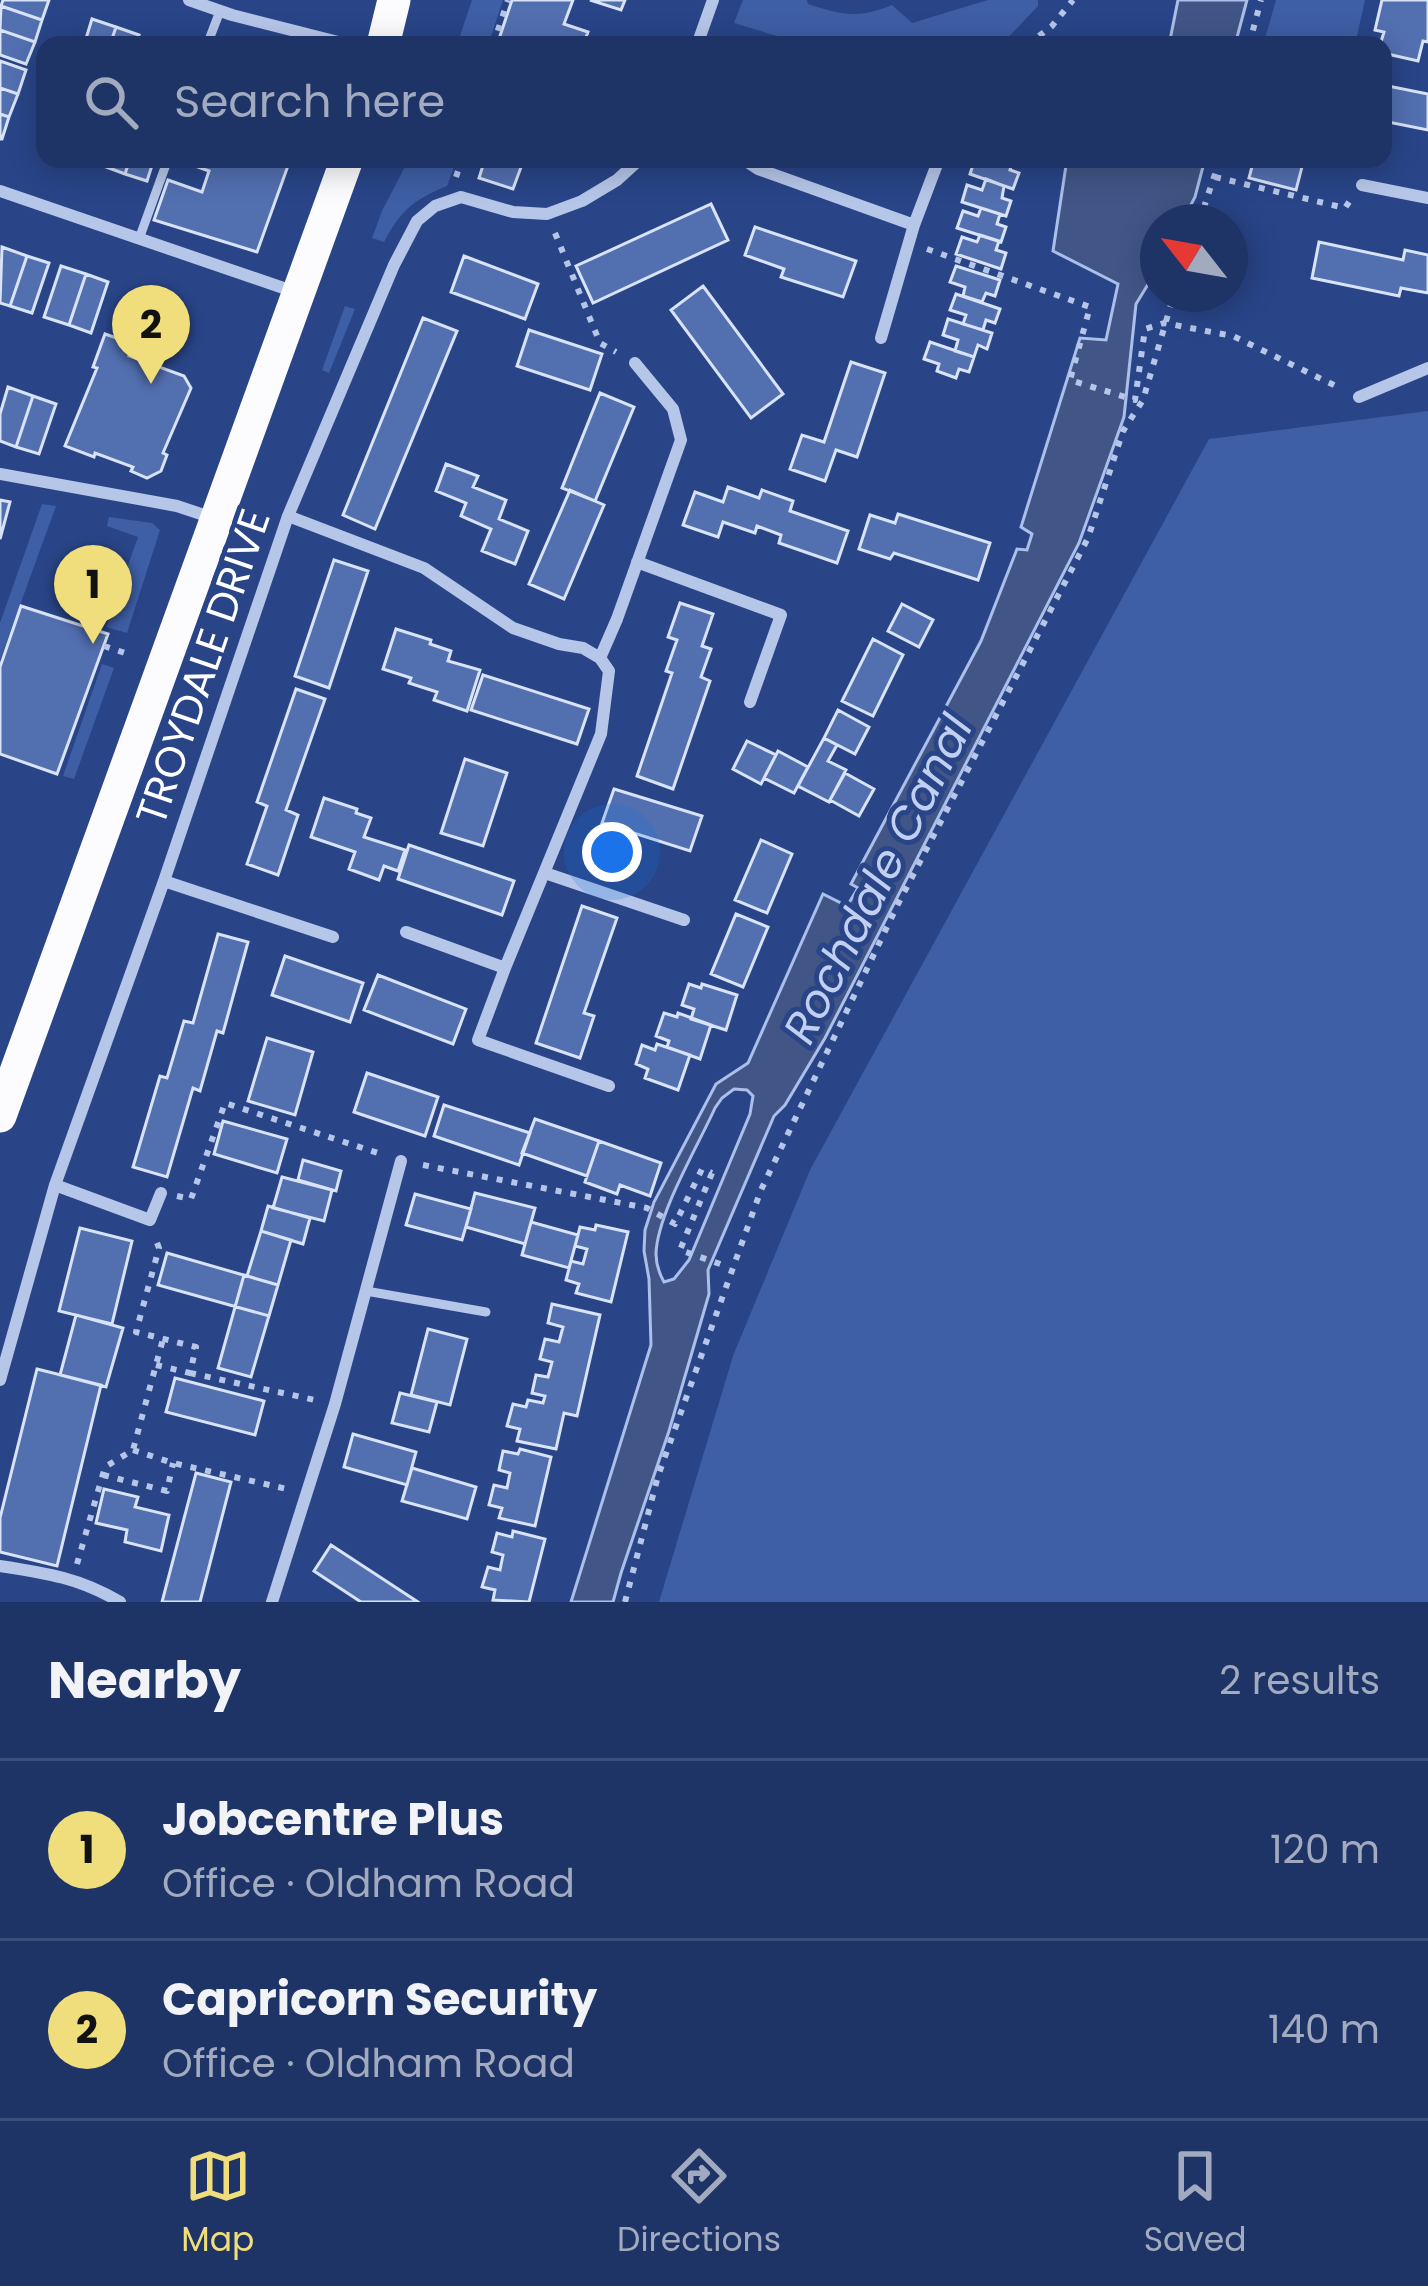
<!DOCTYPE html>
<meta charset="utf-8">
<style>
:root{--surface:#1f3466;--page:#273c6c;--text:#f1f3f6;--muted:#a1aabf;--line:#3c4f7a;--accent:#f0de7c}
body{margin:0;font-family:Poppins,sans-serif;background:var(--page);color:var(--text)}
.compass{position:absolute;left:1140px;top:204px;width:108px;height:108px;border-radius:50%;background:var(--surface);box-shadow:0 6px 30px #0003;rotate:301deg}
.you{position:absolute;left:612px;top:852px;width:42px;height:42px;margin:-30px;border:9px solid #fff;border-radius:50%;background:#1a73e8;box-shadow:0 0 0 18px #1a73e833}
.badge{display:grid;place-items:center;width:78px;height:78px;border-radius:50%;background:var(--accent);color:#111;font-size:39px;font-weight:700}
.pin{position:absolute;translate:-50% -99px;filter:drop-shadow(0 3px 6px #0008)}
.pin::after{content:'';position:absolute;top:63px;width:42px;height:36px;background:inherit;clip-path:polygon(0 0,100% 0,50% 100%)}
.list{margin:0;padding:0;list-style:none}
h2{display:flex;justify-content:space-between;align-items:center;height:156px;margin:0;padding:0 48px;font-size:51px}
h2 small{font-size:39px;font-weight:400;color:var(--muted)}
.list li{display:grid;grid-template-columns:78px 1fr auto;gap:36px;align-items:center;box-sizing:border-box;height:180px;padding:0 48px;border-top:3px solid var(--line)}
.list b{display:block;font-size:45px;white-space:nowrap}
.list p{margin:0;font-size:39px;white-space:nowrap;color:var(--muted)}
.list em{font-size:39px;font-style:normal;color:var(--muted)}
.icon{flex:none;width:66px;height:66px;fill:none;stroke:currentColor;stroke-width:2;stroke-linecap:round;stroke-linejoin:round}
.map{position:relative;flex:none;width:1428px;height:1602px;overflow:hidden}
.search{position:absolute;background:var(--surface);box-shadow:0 6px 30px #0003;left:36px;right:36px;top:36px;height:132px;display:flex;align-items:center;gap:30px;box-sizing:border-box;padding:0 42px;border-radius:24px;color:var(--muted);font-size:45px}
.sheet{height:516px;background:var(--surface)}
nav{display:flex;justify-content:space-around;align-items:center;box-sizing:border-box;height:168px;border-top:3px solid var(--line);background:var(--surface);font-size:33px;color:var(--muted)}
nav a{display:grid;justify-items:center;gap:6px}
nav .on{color:var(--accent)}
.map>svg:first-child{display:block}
.green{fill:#3e5ea5}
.water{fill:#415687;stroke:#aabfe9;stroke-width:3;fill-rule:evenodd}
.building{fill:#526fb0;stroke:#d9e3f7;stroke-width:3}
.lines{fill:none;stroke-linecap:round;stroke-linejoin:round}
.path{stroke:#b6c6e8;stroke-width:6;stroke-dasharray:6 9;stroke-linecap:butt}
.service{stroke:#b6c6e8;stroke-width:9}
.minor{stroke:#b6c6e8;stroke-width:12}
.trunk{stroke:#fcfcfe;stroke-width:33}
.labels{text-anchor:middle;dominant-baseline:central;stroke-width:10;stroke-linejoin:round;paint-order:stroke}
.street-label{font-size:42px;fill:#fff;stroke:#294588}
.water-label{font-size:45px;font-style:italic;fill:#c1d0f0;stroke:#294588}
</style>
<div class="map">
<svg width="1428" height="1602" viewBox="0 0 1428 1602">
<rect width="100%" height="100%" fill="#294588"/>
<path class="green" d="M 472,0 L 503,0 L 488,45 L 457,45 Z
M 743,0 L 807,0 L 808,4 C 841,15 859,19 892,5 L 912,23 L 988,0 L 1038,0 L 1038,6 L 1001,45 L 807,45 L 734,23 Z
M 1276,0 L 1365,0 L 1355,45 L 1278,45 L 1264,42 Z
M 409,159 L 457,159 L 447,186 C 413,200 401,210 384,242 L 372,238 L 382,211 Z
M 345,306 L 355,309 L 329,373 L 322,370 Z
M 1428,411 L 1428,1602 L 659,1602 L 733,1356 L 810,1170 L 1209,439 Z
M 42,504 L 56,506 L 0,660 L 0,623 Z
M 109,517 L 152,523 L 160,530 L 127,633 L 106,627 L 138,537 L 107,526 Z
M 102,664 L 114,668 L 74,779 L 63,776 Z"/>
<path class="water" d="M 1178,0 L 1247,0 L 1235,45 L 1169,45 Z
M 1067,159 L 1205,159 L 1195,197 L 1182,222 L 1158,222 L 1158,268 L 1136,304 L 1124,417 L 1079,543 L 825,1038 L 785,1105 L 774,1116 L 708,1270 L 709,1294 L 669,1431 L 621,1573 L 613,1602 L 571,1602 L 651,1345 L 649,1279 L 644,1251 L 645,1230 L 654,1202 L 716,1084 L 748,1063 L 823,894 L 847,906 L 858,888 L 851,884 L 981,641 L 1017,549 L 1027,550 L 1032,534 L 1021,527 L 1080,338 L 1106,340 L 1118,284 L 1053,251 ZM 734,1089 L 747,1090 L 753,1096 L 750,1114 L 689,1260 L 674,1279 L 664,1282 C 659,1273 656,1264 656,1254 C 657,1214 698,1146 715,1108 L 722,1098 Z"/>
<path class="building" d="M 3,0 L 49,0 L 42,20 L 1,6 Z
M 512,0 L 573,0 L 564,24 L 588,32 L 583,45 L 497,45 Z
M 590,0 L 625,0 L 621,10 Z
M 1382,0 L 1428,0 L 1428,42 L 1423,41 L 1418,61 L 1383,53 L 1383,45 L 1380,45 L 1384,32 L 1375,30 Z
M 1,6 L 42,20 L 35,42 L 0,30 Z
M 92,19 L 116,27 L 110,45 L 84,45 Z
M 116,27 L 139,35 L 135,45 L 110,45 Z
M 0,30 L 35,42 L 26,64 L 0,55 Z
M 0,61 L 26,70 L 18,94 L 0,88 Z
M 1383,85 L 1428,94 L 1428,130 L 1383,121 Z
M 0,88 L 18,94 L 9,117 L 0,114 Z
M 0,114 L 9,117 L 2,139 L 0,139 Z
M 103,159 L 130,159 L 125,174 L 101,165 Z
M 130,159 L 154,159 L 147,181 L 125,174 Z
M 176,159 L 277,159 L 289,163 L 257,252 L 154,220 L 168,180 L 202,192 L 209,171 Z
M 485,159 L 524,159 L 513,189 L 479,178 Z
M 975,159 L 990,162 L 991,159 L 1013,159 L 1010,170 L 1019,173 L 1013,189 L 970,174 Z
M 1254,159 L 1304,159 L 1296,190 L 1249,178 Z
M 986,179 L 1004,186 L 1002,198 L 1011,201 L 1006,216 L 962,202 L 967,185 L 982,190 Z
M 711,204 L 728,240 L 593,303 L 576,266 Z
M 981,208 L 1000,214 L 997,224 L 1006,227 L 1001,242 L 957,228 L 963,211 L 978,216 Z
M 755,227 L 856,261 L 843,297 L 781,277 L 784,269 L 745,255 Z
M 980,235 L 999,241 L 996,250 L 1006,253 L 1001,269 L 956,254 L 962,237 L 977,242 Z
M 1319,242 L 1403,260 L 1405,250 L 1428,255 L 1428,293 L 1401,288 L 1399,296 L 1312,278 Z
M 2,247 L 27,256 L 10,306 L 0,303 Z
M 27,256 L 49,263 L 32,313 L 10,306 Z
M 464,256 L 538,284 L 525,319 L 451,292 Z
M 61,266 L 86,274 L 69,325 L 44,317 Z
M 956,266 L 1000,280 L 995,296 L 986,293 L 982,302 L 963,296 L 965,287 L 950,282 Z
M 86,274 L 108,282 L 91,333 L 69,325 Z
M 703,286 L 783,394 L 751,418 L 671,310 Z
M 956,294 L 1000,309 L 995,323 L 986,320 L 983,330 L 963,324 L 966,315 L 950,310 Z
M 423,318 L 457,331 L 375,529 L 343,515 Z
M 948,319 L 992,333 L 987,349 L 978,345 L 974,357 L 955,351 L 958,340 L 943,335 Z
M 529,330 L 602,354 L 590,390 L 517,366 Z
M 105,334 L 134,344 L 129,356 L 184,376 L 191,388 L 163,453 L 167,455 L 161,471 L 147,478 L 131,471 L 133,467 L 95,453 L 94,457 L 65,446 L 97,368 L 93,367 Z
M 930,342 L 974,357 L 969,372 L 959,369 L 956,378 L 937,371 L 939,364 L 924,359 Z
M 851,362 L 885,373 L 857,457 L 836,450 L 825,481 L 790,469 L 802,435 L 824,442 Z
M 8,387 L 33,396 L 16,447 L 0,441 L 0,414 Z
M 600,393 L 634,407 L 595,501 L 562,488 Z
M 33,396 L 56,404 L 39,454 L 16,447 Z
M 446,464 L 478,476 L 473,487 L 506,500 L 499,519 L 528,531 L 515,564 L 482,551 L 491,529 L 461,516 L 466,503 L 436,491 Z
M 728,487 L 759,498 L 762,490 L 793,501 L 790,511 L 848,531 L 837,563 L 779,543 L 781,535 L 757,526 L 755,533 L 723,522 L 718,537 L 683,525 L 695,492 L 723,502 Z
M 570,490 L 604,505 L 564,599 L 529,584 Z
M 0,500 L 10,502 L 0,539 Z
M 898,514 L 990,543 L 978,580 L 894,553 L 890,559 L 859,549 L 870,515 L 895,523 Z
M 334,560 L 368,571 L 329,688 L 295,676 Z
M 680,603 L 713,614 L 702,646 L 711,649 L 701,677 L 710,681 L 673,789 L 637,776 L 672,673 L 666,671 L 677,640 L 668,637 Z
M 902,604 L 933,620 L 919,647 L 888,631 Z
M 21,606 L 108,634 L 57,774 L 0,754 L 0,667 Z
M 396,629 L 431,640 L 430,644 L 451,651 L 448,661 L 480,670 L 467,711 L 434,700 L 437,692 L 409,683 L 411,678 L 383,669 Z
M 873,639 L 903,655 L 873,716 L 842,701 Z
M 483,675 L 589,709 L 577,744 L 471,710 Z
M 296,689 L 325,699 L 286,810 L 298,815 L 278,875 L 247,864 L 267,806 L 257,802 Z
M 838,710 L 869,727 L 855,754 L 824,738 Z
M 824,738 L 837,745 L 828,761 L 846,770 L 829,802 L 798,786 Z
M 747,741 L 776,755 L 761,784 L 733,769 Z
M 778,751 L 808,767 L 794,793 L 764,778 Z
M 465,759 L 507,773 L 483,846 L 441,833 Z
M 845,773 L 874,789 L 859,816 L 830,800 Z
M 614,789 L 702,816 L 690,851 L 602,823 Z
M 324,798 L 357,809 L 356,813 L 371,818 L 364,837 L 405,850 L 398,871 L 384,866 L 379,880 L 349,869 L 355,852 L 311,837 Z
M 761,840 L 792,854 L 767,913 L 735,900 Z
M 409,845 L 514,881 L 502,915 L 398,879 Z
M 582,906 L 617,918 L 584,1013 L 594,1016 L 580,1058 L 536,1043 Z
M 736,914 L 768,927 L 743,987 L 711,974 Z
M 218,934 L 248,942 L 223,1033 L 217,1031 L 200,1091 L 193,1088 L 167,1177 L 133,1167 L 160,1076 L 167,1078 L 184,1021 L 193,1023 Z
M 285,956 L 363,983 L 350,1022 L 272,995 Z
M 378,975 L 466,1009 L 453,1044 L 364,1010 Z
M 689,984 L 701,988 L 702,984 L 737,995 L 726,1030 L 691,1019 L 694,1009 L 682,1005 Z
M 664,1013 L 677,1017 L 678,1013 L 711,1025 L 700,1059 L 667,1047 L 669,1041 L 656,1036 Z
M 267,1038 L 313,1052 L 295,1115 L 248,1101 Z
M 657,1044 L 690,1055 L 678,1090 L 645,1078 L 648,1069 L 636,1064 L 642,1045 L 655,1050 Z
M 367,1073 L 438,1097 L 425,1136 L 354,1112 Z
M 444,1105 L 530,1133 L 519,1165 L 434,1136 Z
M 535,1119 L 599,1141 L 587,1176 L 522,1153 Z
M 223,1121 L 287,1139 L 277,1173 L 214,1154 Z
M 599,1141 L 661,1163 L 650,1196 L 620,1185 L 617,1194 L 585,1182 Z
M 303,1160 L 341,1171 L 336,1191 L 298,1180 Z
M 282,1177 L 332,1190 L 324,1221 L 273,1208 Z
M 475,1193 L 535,1208 L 525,1244 L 466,1227 Z
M 415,1194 L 471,1209 L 462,1240 L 406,1225 Z
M 268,1206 L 310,1218 L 303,1244 L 261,1231 Z
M 531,1222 L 578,1235 L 569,1268 L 522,1255 Z
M 596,1225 L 628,1232 L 611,1302 L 576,1293 L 579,1284 L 566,1280 L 571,1261 L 583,1264 L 587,1249 L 575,1246 L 580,1227 L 595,1230 Z
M 80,1228 L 132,1241 L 112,1324 L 59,1311 Z
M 261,1231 L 291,1240 L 278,1285 L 247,1276 Z
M 167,1253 L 278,1285 L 269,1316 L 158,1285 Z
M 244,1275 L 278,1285 L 251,1377 L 218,1368 Z
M 552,1304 L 600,1315 L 577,1416 L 564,1413 L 556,1449 L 517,1441 L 520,1429 L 507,1426 L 513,1404 L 526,1407 L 528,1400 L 543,1403 L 545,1396 L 532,1393 L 536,1375 L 548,1377 L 552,1362 L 540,1359 L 545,1339 L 559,1342 L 563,1327 L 548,1323 Z
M 76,1315 L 123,1328 L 106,1387 L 60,1375 Z
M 428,1329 L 467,1339 L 450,1405 L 411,1395 Z
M 37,1369 L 101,1385 L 57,1566 L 0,1552 L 0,1518 Z
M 175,1378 L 264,1401 L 255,1435 L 166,1412 Z
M 400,1393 L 437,1402 L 429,1432 L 392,1423 Z
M 353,1434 L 416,1452 L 407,1485 L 344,1467 Z
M 520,1449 L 551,1457 L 535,1526 L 499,1518 L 502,1508 L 489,1505 L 494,1485 L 507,1488 L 510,1473 L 499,1470 L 503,1451 L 518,1454 Z
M 412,1468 L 476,1487 L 467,1519 L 402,1501 Z
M 196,1473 L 231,1482 L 200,1602 L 162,1602 Z
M 104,1489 L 138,1497 L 135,1507 L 169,1515 L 161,1551 L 125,1542 L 127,1530 L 96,1523 Z
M 513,1531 L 545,1539 L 529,1602 L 493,1600 L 495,1590 L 482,1587 L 488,1567 L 500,1570 L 503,1555 L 492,1552 L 497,1533 L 512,1537 Z
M 331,1545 L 418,1602 L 361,1602 L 314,1571 Z"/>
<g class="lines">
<path class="path" d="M 493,45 L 508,0
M 1027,45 L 1052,26 L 1073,0
M 1249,45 L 1261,0
M 456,177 L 462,159
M 1215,177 L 1345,208 L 1349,202
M 1199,222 L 1220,159
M 555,233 L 600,343 L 616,352
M 927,249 L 1090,307 L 1070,380 L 1135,400 L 1145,329 L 1164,323 L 1233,336 L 1340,388
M 104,646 L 125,653
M 423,1165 L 647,1208 L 675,1224 L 702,1169 L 712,1173
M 712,1173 L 680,1250 L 723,1265
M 177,1196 L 191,1199 L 225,1103 L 381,1154
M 156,1365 L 190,1373 L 196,1347 L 136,1332 L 159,1248 L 156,1240
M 190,1373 L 315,1400
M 133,1450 L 173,1463 L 287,1489
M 103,1475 L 167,1491 L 173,1463
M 77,1564 L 105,1467 L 133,1450 L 163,1339
M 625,1602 L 658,1476 L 761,1190 L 898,904 L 1088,538 L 1123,431 L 1143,400 L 1174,294"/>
<path class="service" d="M 207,45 L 220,11
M 139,239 L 168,159
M 366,1291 L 486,1312"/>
<path class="minor" d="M 189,0 L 232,15 L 350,45
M 697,45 L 713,0
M 743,159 L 758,169 L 914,225
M 1362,185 L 1428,198
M 0,191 L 298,293
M 881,338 L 914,225 L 939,159
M 1359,397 L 1428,368
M 0,474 L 177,506 L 216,519
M 288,516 L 424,568 L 513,628 L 559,644 L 583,648 L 600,658 L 609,671 L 601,734 L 505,968 L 478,1040 L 609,1086
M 637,562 L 781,615 L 750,702
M 600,658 L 617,619 L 681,440 L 673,409 L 635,363
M 545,873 L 684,920
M 164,881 L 333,937
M 406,932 L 505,968
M 55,1185 L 150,1220 L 161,1193
M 0,1380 L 55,1185 L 164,881 L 288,516 L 394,265 L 417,221 L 435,206 L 461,197 L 513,212 L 547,214 L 582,201 L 617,180 L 640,159
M 0,1566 C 46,1573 80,1578 120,1602
M 272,1602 L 335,1404 L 401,1161"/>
<path class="trunk" d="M 383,45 L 394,0
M 0,1116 L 347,159"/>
</g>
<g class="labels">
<g class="street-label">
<text transform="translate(203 667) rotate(-71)">TROYDALE DRIVE</text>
</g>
<g class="water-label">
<text transform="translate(878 879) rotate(-63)">Rochdale Canal</text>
</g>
</g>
</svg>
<svg class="compass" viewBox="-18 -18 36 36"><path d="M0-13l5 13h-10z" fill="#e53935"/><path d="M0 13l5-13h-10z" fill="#a1aabf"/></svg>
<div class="you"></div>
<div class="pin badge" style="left:93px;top:644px">1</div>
<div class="pin badge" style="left:151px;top:384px">2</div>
<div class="search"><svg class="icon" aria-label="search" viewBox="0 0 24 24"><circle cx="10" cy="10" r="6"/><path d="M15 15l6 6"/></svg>Search here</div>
</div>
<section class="sheet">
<h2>Nearby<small>2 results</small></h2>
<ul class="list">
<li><span class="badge">1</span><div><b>Jobcentre Plus</b><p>Office · Oldham Road</p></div><em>120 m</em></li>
<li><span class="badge">2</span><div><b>Capricorn Security</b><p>Office · Oldham Road</p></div><em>140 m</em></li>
</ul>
</section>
<nav>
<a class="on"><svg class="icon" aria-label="map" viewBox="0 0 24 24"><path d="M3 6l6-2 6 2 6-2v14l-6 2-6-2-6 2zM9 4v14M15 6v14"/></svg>Map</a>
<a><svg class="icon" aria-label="directions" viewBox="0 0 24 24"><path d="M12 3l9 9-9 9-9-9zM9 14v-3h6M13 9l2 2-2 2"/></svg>Directions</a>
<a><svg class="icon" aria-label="saved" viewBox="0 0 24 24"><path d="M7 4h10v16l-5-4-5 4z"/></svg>Saved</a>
</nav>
